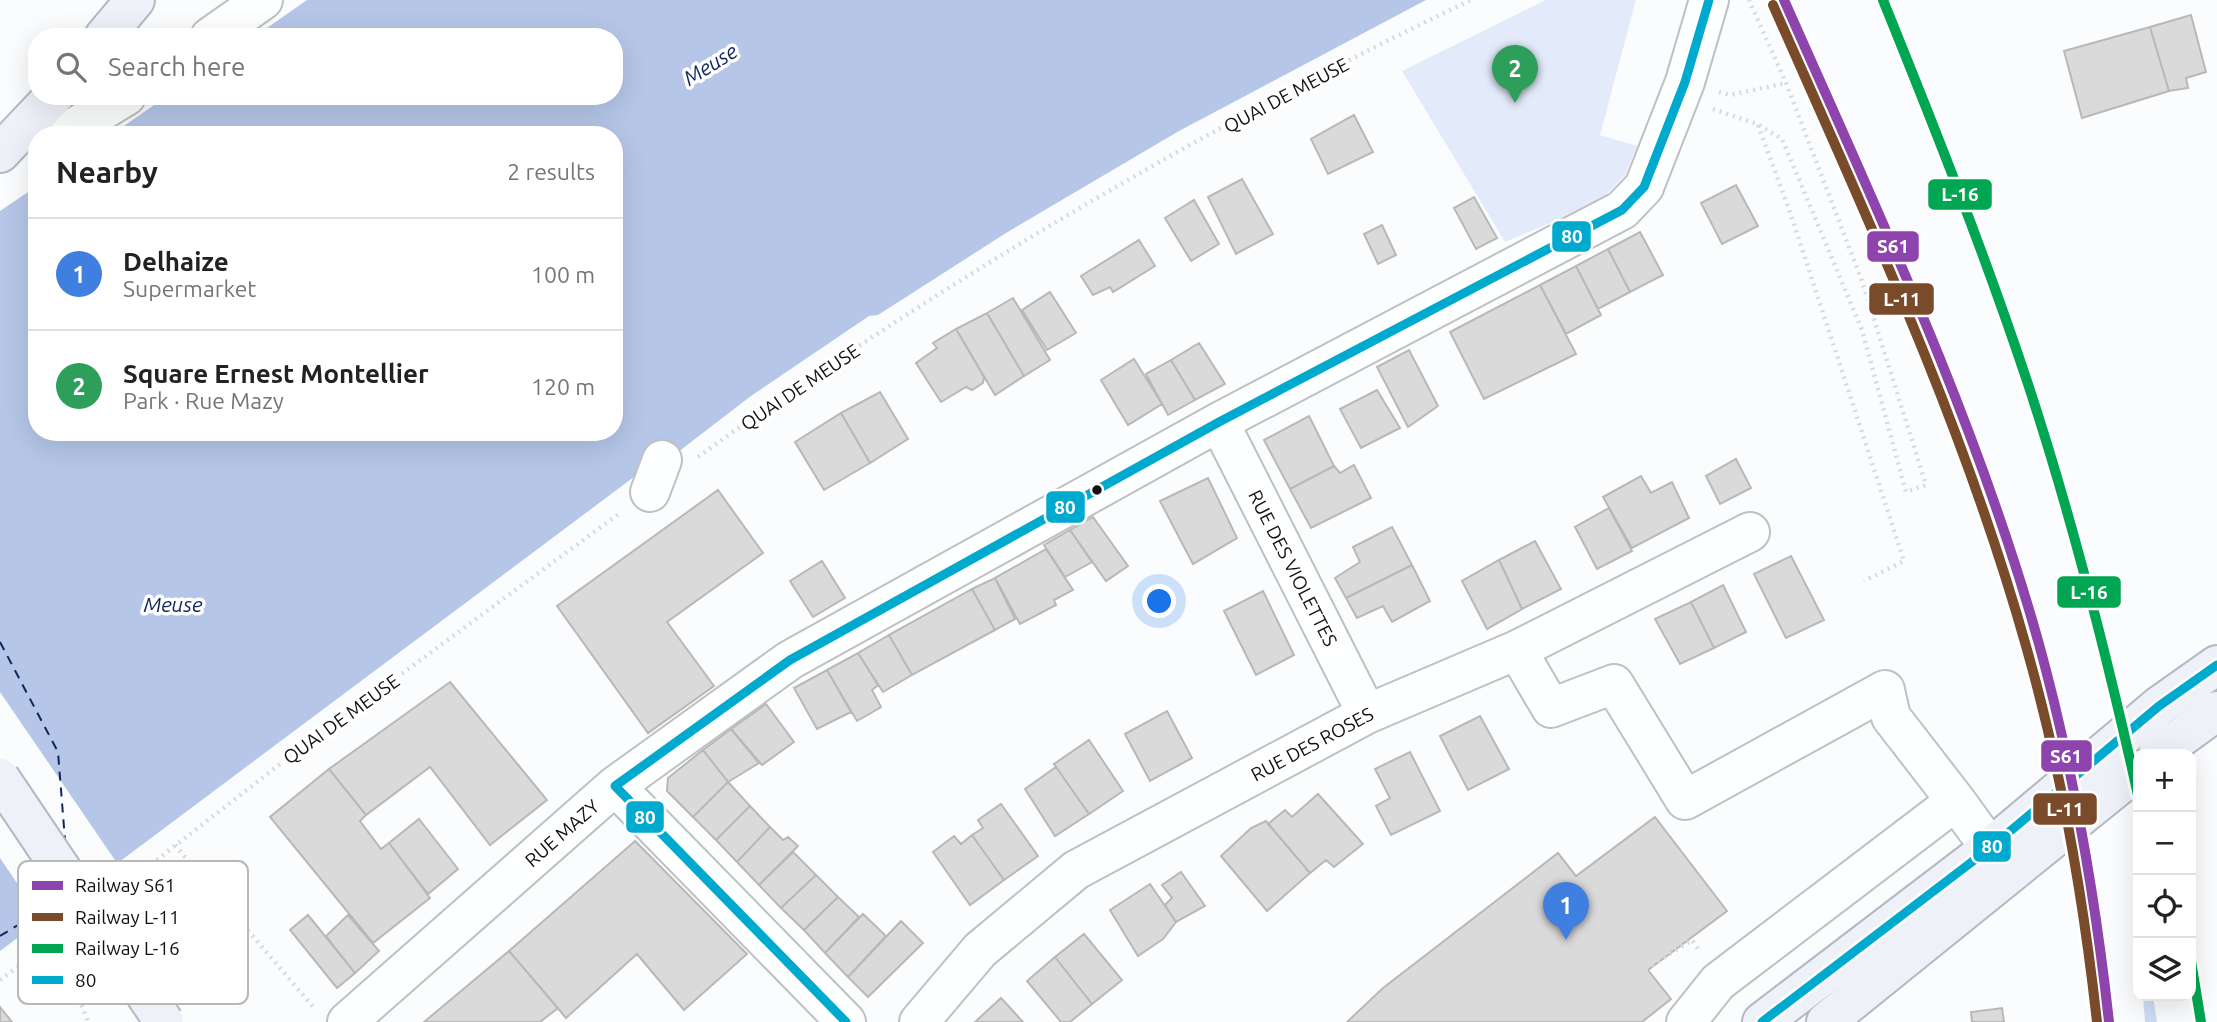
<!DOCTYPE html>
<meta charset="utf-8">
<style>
:root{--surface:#fff;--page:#f2f2f2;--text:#222;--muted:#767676;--line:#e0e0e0;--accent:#636465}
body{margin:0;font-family:Ubuntu,sans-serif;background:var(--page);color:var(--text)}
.controls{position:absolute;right:21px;bottom:21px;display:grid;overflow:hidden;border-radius:14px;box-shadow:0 7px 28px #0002}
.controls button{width:63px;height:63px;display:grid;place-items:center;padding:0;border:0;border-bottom:2px solid var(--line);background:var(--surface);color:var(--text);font:35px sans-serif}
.you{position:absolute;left:1160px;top:602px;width:24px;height:24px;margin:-18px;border:5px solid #fff;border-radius:50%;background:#1a73e8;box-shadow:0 0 0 10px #1a73e833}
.badge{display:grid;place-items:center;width:46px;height:46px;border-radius:50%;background:var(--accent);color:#fff;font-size:23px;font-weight:700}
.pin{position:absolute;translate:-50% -58px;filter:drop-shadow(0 2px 4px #0008)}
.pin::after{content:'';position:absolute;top:37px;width:24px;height:21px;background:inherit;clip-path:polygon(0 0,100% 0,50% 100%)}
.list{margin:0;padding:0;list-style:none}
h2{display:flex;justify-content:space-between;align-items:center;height:91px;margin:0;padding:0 28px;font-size:30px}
h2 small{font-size:23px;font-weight:400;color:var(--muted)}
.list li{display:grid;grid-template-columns:46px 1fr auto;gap:21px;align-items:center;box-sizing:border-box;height:112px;padding:0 28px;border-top:2px solid var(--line)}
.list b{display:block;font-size:26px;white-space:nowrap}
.list p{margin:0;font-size:23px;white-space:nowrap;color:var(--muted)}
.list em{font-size:23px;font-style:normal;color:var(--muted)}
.icon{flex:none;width:38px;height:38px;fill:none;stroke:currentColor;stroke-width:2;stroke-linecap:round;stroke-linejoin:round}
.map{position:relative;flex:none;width:2217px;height:1022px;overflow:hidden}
.search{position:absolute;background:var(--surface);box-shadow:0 7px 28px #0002;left:28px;top:28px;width:595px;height:77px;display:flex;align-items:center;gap:18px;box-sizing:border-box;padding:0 24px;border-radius:28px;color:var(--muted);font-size:26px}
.panel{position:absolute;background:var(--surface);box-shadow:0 7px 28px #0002;left:28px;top:126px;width:595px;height:315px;border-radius:28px}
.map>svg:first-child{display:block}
.green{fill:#e3ebfa}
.forest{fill:#cddcf6}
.water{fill:#b5c6e8}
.pier{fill:#fbfcfe}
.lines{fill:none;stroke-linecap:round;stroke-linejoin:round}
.ferry{stroke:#0f265d;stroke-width:2;stroke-dasharray:9 7;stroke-linecap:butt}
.building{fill:#dbdadb;stroke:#b8b8b8;stroke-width:2}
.minor-casing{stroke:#bfc0c2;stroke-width:42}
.major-casing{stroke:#b3b8c3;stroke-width:42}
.path{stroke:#d8d9d9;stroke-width:4.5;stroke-dasharray:2 5;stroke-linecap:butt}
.minor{stroke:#feffff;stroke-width:38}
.major{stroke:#eef1f7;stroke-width:38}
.major-bridge-casing{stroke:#b3b8c3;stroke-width:42;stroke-linecap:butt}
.major-bridge{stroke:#eef1f7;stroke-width:38}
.bus-1-casing{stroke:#fff;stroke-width:14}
.bus-1{stroke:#00a9ce;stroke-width:9}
.rail-1-casing{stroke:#fff;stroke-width:16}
.rail-2-casing{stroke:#fff;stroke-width:16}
.rail-3-casing{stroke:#fff;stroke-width:16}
.rail-1{stroke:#8e44ad;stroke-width:10}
.rail-2{stroke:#7a4b2a;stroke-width:10}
.rail-3{stroke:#00a651;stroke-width:10}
.bus-dot{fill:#111213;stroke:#fff;stroke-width:2.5}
.labels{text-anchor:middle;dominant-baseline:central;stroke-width:7;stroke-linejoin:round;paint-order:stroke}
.street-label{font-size:19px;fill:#111213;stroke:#fff}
.water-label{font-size:21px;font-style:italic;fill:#0f265d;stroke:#fff}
.key{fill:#fff;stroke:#b8b8b8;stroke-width:2}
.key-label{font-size:19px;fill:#111213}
.line-badge{stroke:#fff;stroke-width:2.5}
.badge-label{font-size:19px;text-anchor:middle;font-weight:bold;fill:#fff}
</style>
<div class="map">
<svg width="2217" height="1022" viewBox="0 0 2217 1022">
<rect width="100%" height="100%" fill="#fbfcfe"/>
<path class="green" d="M 1546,0 L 1636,0 L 1600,135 L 1637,146 L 1625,175 L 1598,203 L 1505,242 L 1402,71 Z"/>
<path class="forest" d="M 2143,996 L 2153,996 L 2157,1022 L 2145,1022 Z"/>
<path class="water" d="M 307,0 L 1426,0 L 1179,131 L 1006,233 L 878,315 L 869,316 L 751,396 L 665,462 L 658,459 L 0,951 L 0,211 L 37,186 L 37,432 L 614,432 L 614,135 L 111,135 L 167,96 L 614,96 L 614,37 L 254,37 Z"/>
<path class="pier" d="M 0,692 L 119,866 L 25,937 L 18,929 L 38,914 L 0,858 Z"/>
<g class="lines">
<path class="ferry" d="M 0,642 L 58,752 L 65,840
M 0,936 L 46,908 L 53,892"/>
</g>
<path class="building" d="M 2191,15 L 2206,72 L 2186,78 L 2188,88 L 2169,91 L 2150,27 Z
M 2150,27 L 2169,91 L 2082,118 L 2064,51 Z
M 1354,115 L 1373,152 L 1328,174 L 1311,139 Z
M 1242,179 L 1273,234 L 1236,254 L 1208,197 Z
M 1736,185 L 1758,226 L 1722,244 L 1701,203 Z
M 1474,197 L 1497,238 L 1476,249 L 1454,208 Z
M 1194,200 L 1219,244 L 1191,261 L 1165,218 Z
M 1382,225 L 1396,255 L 1378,264 L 1364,234 Z
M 1640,232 L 1663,275 L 1630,292 L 1608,249 Z
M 1139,240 L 1155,266 L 1113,292 L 1110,287 L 1093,295 L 1081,276 Z
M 1608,249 L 1630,292 L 1598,309 L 1576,266 Z
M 1576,266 L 1601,315 L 1566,334 L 1540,285 Z
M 1540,285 L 1576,354 L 1484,399 L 1450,332 Z
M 1050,292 L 1076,333 L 1047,350 L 1022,310 Z
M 1013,298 L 1050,360 L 1024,376 L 987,313 Z
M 987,313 L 1024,376 L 995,395 L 956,329 Z
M 956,329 L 984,377 L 983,383 L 972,390 L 966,387 L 941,402 L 916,363 L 937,348 L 933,343 Z
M 1199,343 L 1225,384 L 1195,400 L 1171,360 Z
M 1409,350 L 1438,406 L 1408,427 L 1377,367 Z
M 1134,359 L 1162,404 L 1128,425 L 1101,380 Z
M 1171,360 L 1195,400 L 1168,415 L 1146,374 Z
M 1377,390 L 1400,428 L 1361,448 L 1340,409 Z
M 880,392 L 908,439 L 870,463 L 841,413 Z
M 841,413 L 870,463 L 824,490 L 795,442 Z
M 1309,416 L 1334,466 L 1290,489 L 1264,440 Z
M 1736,459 L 1751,488 L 1720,504 L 1706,476 Z
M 1354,465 L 1371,498 L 1311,528 L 1290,489 L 1334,466 L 1340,473 Z
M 1641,476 L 1651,493 L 1672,482 L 1689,518 L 1632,548 L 1603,497 Z
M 1208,478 L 1237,538 L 1193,564 L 1160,501 Z
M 718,490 L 763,553 L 667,622 L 714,686 L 648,733 L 557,606 Z
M 1609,508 L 1632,551 L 1597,569 L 1575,527 Z
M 1093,517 L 1128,566 L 1106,581 L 1070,530 Z
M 1392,527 L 1412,565 L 1346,598 L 1335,578 L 1360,562 L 1353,547 Z
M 1070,530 L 1092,562 L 1065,577 L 1044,545 Z
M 1535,541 L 1561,589 L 1522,609 L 1499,560 Z
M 1046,549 L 1073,590 L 1054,600 L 1056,605 L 1020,624 L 995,578 Z
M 1791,556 L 1824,620 L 1786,638 L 1754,574 Z
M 1499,560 L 1522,609 L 1487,629 L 1462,581 Z
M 822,561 L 845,598 L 813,617 L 790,581 Z
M 1412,565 L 1430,601 L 1392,622 L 1383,606 L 1357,618 L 1346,598 Z
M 995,578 L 1015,619 L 995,630 L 972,589 Z
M 1723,585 L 1746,632 L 1714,648 L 1691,602 Z
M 972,589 L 995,630 L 912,675 L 889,635 Z
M 1263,591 L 1294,655 L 1256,675 L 1224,611 Z
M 1691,602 L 1714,648 L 1680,664 L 1655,619 Z
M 889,635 L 912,675 L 883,692 L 858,653 Z
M 858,653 L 878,685 L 872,690 L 881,707 L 857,721 L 827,670 Z
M 827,670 L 851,712 L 817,729 L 794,688 Z
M 450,682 L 547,800 L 490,845 L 430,767 L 366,815 L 329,769 Z
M 766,704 L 794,742 L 762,765 L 731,729 Z
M 1167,711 L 1192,758 L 1150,781 L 1125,734 Z
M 1480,716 L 1509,769 L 1468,790 L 1440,736 Z
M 731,729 L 759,763 L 728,782 L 703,750 Z
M 1089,740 L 1123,791 L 1089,814 L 1054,764 Z
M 703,750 L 728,782 L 693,817 L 667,791 L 668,778 Z
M 1410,752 L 1440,811 L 1391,835 L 1376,806 L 1390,798 L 1375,769 Z
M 1056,767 L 1089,814 L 1055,836 L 1025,789 Z
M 329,769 L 366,815 L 360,821 L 381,849 L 389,843 L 430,898 L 373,943 L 270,817 Z
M 728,782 L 750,806 L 716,840 L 693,817 Z
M 1318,794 L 1363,844 L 1334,867 L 1326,860 L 1310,873 L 1268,824 L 1285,810 L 1292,817 Z
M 1001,804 L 1038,856 L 1004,880 L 972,835 L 983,828 L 978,820 Z
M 750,806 L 770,827 L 737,862 L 716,840 Z
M 1655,817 L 1727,911 L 1648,970 L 1671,999 L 1642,1022 L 1347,1022 L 1383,988 L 1558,853 L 1576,876 Z
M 419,819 L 458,869 L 428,894 L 389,843 Z
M 1266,821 L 1310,873 L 1267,911 L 1221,856 L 1251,828 Z
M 770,827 L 783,840 L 788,837 L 798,846 L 759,885 L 737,862 Z
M 972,835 L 1004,880 L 970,905 L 933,852 L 954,836 L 961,844 Z
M 635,841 L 747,954 L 684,1010 L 637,954 L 566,1018 L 509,951 Z
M 793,852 L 816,875 L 781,908 L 759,885 Z
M 1181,872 L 1205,906 L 1176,922 L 1165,905 L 1172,898 L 1162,885 Z
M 816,875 L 838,897 L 804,930 L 781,908 Z
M 1150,884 L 1176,922 L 1163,939 L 1138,956 L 1110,910 Z
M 838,897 L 859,917 L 825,953 L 804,930 Z
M 863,914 L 886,936 L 848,977 L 825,953 Z
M 308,915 L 355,973 L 337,988 L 290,930 Z
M 348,915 L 379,951 L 355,973 L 326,936 Z
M 901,921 L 923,943 L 868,997 L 848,977 Z
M 1084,934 L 1122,980 L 1092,1004 L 1055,957 Z
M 509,951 L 558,1008 L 540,1022 L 424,1022 Z
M 1055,957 L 1092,1004 L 1070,1022 L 1061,1022 L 1027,981 Z
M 1001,998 L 1023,1022 L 975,1022 Z
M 0,1007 L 12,1022 L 0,1022 Z
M 2002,1008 L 2004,1022 L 1972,1022 L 1971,1012 Z"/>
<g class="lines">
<defs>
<path id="minor" d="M 210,37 L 263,0
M 62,135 L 126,96
M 1219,422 L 1367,714
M 650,492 L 662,460
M 1517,650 L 1551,708 L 1614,684 L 1685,800 L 1885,690 L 1891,717 L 1956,801
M 615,786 L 846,1022
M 347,1022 L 615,786 L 790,660 L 1219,422 L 1622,210 L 1644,187 L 1685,82 L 1709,0
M 919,1022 L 980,950 L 1076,870 L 1367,714 L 1517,650 L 1750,532
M 1686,1022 L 1718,982 L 1956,801 L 1990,848"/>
<path id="major" d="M 104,37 L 135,0
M 0,153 L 54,96
M 2158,754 L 2217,711
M 1762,1022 L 1990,848 L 2159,706 L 2217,665
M 1826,1022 L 2138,770"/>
</defs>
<use href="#minor" class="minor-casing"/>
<use href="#major" class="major-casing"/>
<path class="path" d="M 1719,92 L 1730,95 L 1786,83
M 1713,109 L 1757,124 L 1782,139 L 1862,330 L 1906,492 L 1926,485 L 1862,281 L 1786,83 L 1749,0
M 1758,125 L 1791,215 L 1904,561 L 1864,581
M 698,457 C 941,282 1201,129 1471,0
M 175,845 L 315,1009
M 118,890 L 297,751 L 620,513
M 49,944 L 68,970 L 88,1022
M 0,980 L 62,935
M 1622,984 L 1692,940 L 1700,952"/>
<use href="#minor" class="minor"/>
<use href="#major" class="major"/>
<defs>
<path id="major-bridge" d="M 0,778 L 164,1022"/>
</defs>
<use href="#major-bridge" class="major-bridge-casing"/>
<use href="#major-bridge" class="major-bridge"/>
<defs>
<path id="bus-1" d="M 846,1022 L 615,786 L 790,660 L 1219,422 L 1622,210 L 1644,187 L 1685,82 L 1709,0
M 1762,1022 L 1990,848 L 2159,706 L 2217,665"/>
</defs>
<use href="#bus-1" class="bus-1-casing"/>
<use href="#bus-1" class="bus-1"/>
<defs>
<path id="rail-1" d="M 1784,0 C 1877,210 1977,422 2039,644 C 2073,768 2095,894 2109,1022"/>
<path id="rail-2" d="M 1773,5 C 1866,215 1964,425 2026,646 C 2061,769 2083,895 2097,1022"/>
<path id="rail-3" d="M 1883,0 C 1934,126 1984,252 2027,381 C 2072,517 2107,656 2138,795
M 2191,961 L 2201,1022"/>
</defs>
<use href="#rail-1" class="rail-1-casing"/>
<use href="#rail-2" class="rail-2-casing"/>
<use href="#rail-3" class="rail-3-casing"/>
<use href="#rail-1" class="rail-1"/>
<use href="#rail-2" class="rail-2"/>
<use href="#rail-3" class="rail-3"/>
</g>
<circle class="bus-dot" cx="1097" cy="490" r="6"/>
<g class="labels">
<g class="street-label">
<text transform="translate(1286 95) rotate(-28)">QUAI DE MEUSE</text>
<text transform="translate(800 387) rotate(-34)">QUAI DE MEUSE</text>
<text transform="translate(1293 568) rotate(63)">RUE DES VIOLETTES</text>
<text transform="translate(341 719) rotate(-36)">QUAI DE MEUSE</text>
<text transform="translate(1312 744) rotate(-28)">RUE DES ROSES</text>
<text transform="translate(562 833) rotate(-41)">RUE MAZY</text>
</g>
<g class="water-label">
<text transform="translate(710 64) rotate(-32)">Meuse</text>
<text x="173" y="604">Meuse</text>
</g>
</g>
<rect x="18" y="861" width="230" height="143" rx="10" class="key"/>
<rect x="32" y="881" width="31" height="9" fill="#8e44ad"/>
<rect x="32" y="913" width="31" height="8" fill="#7a4b2a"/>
<rect x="32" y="944" width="31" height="9" fill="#00a651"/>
<rect x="32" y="976" width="31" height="8" fill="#00a9ce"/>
<g class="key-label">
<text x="75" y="892">Railway S61</text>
<text x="75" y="924">Railway L-11</text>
<text x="75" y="955">Railway L-16</text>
<text x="75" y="987">80</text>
</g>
<g class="line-badge">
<rect x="1927" y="178" width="66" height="33" rx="7" fill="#00a651"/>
<rect x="1551" y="220" width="41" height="33" rx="7" fill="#00a9ce"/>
<rect x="1866" y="230" width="54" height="33" rx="7" fill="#8e44ad"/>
<rect x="1868" y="282" width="67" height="34" rx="7" fill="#7a4b2a"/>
<rect x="1045" y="490" width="41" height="34" rx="7" fill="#00a9ce"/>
<rect x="2056" y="575" width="66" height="34" rx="7" fill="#00a651"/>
<rect x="2040" y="739" width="53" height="34" rx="7" fill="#8e44ad"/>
<rect x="2032" y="792" width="66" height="34" rx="7" fill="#7a4b2a"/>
<rect x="625" y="800" width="40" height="34" rx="7" fill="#00a9ce"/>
<rect x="1972" y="830" width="40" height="33" rx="7" fill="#00a9ce"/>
</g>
<g class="badge-label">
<text x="1960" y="201">L-16</text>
<text x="1572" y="243">80</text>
<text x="1893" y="253">S61</text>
<text x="1902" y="306">L-11</text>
<text x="1065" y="514">80</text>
<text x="2089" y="599">L-16</text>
<text x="2066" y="763">S61</text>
<text x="2065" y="816">L-11</text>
<text x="645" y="824">80</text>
<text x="1992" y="853">80</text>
</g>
</svg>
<div class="controls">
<button>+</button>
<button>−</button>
<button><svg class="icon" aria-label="locate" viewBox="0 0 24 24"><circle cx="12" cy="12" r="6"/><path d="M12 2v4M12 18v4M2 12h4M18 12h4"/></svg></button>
<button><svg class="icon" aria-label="layers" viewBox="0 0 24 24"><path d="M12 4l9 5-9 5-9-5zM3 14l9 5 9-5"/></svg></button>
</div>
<div class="you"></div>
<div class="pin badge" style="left:1566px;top:940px;background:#3f7fe0">1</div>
<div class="pin badge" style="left:1515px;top:103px;background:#2e9e5b">2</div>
<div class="search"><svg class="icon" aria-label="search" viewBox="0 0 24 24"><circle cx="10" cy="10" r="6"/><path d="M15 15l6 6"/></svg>Search here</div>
<section class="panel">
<h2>Nearby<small>2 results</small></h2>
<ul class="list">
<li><span class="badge" style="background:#3f7fe0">1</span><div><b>Delhaize</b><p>Supermarket</p></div><em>100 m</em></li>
<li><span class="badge" style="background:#2e9e5b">2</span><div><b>Square Ernest Montellier</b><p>Park · Rue Mazy</p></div><em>120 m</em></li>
</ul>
</section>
</div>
